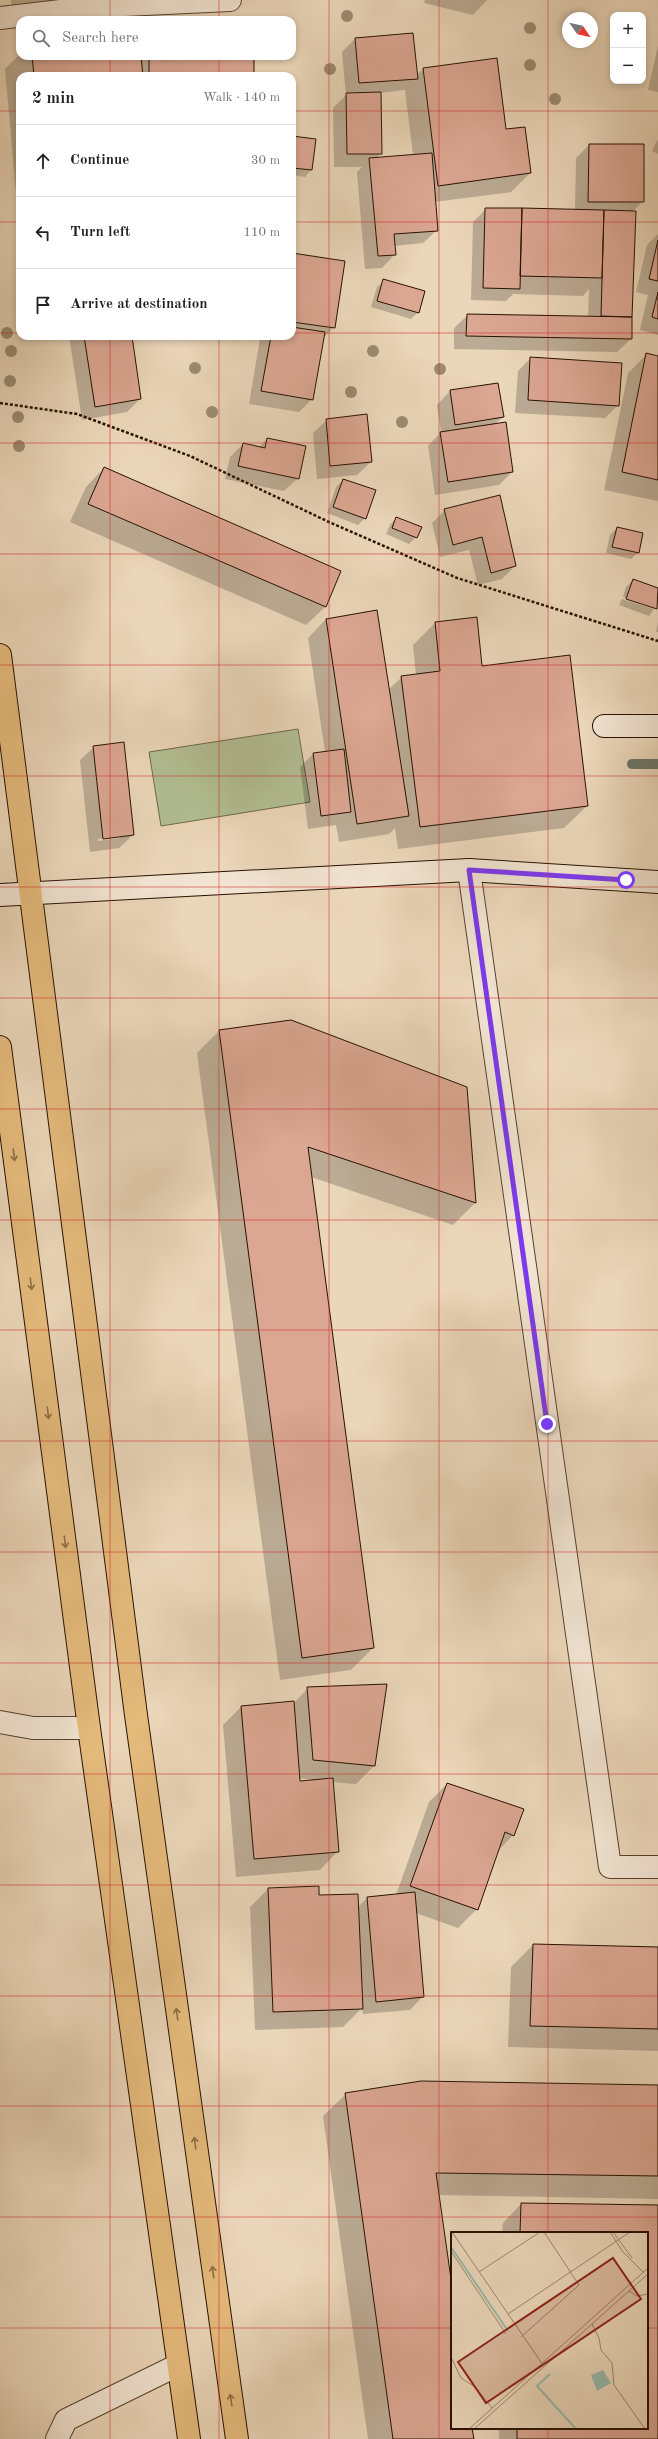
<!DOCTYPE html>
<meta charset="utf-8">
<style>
:root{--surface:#fff;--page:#f2f2f2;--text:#222;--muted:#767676;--line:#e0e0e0}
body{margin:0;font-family:"Old Standard TT",serif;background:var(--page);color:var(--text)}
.controls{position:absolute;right:12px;top:12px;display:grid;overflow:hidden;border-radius:8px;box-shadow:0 2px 6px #0003}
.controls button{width:36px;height:36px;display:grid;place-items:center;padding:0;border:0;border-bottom:1px solid var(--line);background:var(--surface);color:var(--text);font:20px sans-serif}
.compass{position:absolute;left:562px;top:12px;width:36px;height:36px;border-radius:50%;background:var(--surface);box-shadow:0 2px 6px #0003;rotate:124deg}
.stop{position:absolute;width:12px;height:12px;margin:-9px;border:3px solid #7c3aed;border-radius:50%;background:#fff}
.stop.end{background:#7c3aed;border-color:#fff;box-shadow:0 1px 4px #0008}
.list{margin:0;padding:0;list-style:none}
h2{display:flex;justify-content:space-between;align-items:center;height:52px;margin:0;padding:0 16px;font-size:17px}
h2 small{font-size:13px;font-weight:400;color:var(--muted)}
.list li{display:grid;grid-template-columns:26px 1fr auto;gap:12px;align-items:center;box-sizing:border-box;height:72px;padding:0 16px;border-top:1px solid var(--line)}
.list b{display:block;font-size:15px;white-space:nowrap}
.list em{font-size:13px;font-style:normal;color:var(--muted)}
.icon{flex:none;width:22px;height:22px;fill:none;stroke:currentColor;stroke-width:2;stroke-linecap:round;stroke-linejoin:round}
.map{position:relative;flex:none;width:658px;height:2439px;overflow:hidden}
.search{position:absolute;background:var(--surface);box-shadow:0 2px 6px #0003;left:16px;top:16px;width:280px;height:44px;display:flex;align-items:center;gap:10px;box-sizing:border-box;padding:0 14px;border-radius:12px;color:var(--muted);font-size:15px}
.panel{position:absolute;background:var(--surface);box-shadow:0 2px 6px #0003;left:16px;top:72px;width:280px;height:268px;border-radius:12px}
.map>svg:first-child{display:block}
.green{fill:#b2bf93;stroke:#6d684a}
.shadow{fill:#0003;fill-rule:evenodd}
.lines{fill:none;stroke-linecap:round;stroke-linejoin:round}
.stream{stroke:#6b7668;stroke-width:10}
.building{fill:#dba692;stroke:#281101}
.street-casing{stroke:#58422f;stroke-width:24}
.secondary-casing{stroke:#281101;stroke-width:24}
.highway-casing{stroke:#281101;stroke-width:24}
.path{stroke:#281101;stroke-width:2.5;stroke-dasharray:3 2;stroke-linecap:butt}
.street{stroke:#f1e4d2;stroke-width:22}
.secondary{stroke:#f1e4d2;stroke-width:22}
.highway{stroke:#e5bb7c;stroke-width:22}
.tree{fill:#9a8b70}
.oneway{stroke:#906e45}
.route{stroke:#7c3aed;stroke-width:5}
.grid{fill:none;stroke:#d62828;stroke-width:1;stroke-opacity:0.55}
.inset-river{fill:none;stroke:#98b9ad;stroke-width:2}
.inset-road{fill:none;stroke:#9c876f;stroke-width:1}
.view{fill:#8f2418;fill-opacity:0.15;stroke:#8f2418;stroke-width:2}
.inset-edge{fill:none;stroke:#281101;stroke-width:2}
</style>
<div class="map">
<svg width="658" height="2439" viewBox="0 0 658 2439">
<rect width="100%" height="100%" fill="#ead6b9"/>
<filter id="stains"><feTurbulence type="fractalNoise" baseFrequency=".005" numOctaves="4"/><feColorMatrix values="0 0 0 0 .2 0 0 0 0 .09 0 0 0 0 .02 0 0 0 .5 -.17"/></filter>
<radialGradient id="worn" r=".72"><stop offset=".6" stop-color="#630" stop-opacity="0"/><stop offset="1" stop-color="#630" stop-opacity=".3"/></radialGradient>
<path class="green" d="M 298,729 L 310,802 L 161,826 L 149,752 Z"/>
<path class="shadow" d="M 11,0 L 95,0 L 13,14 Z
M 425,0 L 487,0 L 473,15 L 424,3 Z
M 356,38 L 416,76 L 423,69 L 496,59 L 505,130 L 530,173 L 511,192 L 434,202 L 437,230 L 423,243 L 394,246 L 395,254 L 382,268 L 365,269 L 357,172 L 362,167 L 334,167 L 333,108 L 346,95 L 342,52 ZM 405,90 L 413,155 L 376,159 L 381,153 L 380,93 Z
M 658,46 L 658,92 L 648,90 Z
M 20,54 L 20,56 L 253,56 L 253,76 L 20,76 L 20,238 L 5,69 Z
M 292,137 L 311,170 L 305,177 L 292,175 Z
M 658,139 L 658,154 L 652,151 Z
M 589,145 L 643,145 L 643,201 L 632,212 L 634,212 L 631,339 L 617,352 L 454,349 L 454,328 L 468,315 L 588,317 L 589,289 L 583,296 L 513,294 L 506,301 L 471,300 L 473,222 L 486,209 L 575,211 L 576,158 Z
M 658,234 L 658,335 L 640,330 L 648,295 L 636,292 L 647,245 Z
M 292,254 L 334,327 L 322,339 L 312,399 L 299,412 L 249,404 L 260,338 L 262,336 L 292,336 Z
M 384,281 L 418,312 L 411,319 L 371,307 L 377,287 Z
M 69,336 L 131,336 L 140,399 L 127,412 L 82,420 Z
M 647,354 L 658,357 L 658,501 L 604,490 L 628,373 Z
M 531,358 L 618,405 L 605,418 L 515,413 L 518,371 Z
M 450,391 L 503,417 L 495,424 L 512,472 L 499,485 L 435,495 L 428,446 L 441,432 L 437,405 Z
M 327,420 L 371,462 L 357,475 L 317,479 L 313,433 Z
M 267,439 L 298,478 L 284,491 L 225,479 L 230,457 L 243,444 L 259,447 Z
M 104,468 L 340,571 L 325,607 L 306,625 L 70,522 L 86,487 Z
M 343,480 L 365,518 L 358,525 L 327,513 L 336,487 Z
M 499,497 L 515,566 L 502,579 L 478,585 L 469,550 L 440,557 L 432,523 L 445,510 Z
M 396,518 L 416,537 L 409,544 L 386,534 L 390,525 Z
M 617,528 L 638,552 L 631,559 L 606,553 L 610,535 Z
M 633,580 L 658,589 L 658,603 L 649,616 L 619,605 L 622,599 L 654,609 L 654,607 L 623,597 L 626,587 Z
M 376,611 L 388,690 L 402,677 L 416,675 L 413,645 L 435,623 L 476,619 L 482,667 L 587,806 L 564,828 L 398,849 L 395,828 L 389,834 L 339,842 L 336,825 L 308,829 L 300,767 L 313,754 L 325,752 L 308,638 L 326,619 Z
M 658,622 L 658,632 L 656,632 Z
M 94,747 L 133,835 L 119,848 L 90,852 L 80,760 ZM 120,836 L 120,838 L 98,841 L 98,839 Z
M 219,1031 L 466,1088 L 475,1203 L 453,1225 L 311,1177 L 373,1648 L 351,1670 L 280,1680 L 197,1053 Z
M 386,1685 L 374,1766 L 356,1784 L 332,1782 L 338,1851 L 320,1870 L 236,1877 L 223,1725 L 242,1706 L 294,1703 L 308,1688 ZM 299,1778 L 313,1780 L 313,1781 L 299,1782 Z
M 447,1784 L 513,1835 L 497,1852 L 477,1909 L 458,1928 L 416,1913 L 423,1996 L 410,2010 L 363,2014 L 362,2008 L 343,2027 L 255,2030 L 250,1907 L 268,1889 L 318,1896 L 358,1907 L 367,1898 L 396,1895 L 429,1802 Z
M 533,1945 L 658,1948 L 658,2051 L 508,2047 L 511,1967 Z
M 658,2086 L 658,2199 L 438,2195 L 452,2293 L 452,2428 L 471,2428 L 473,2439 L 368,2439 L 323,2116 L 346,2094 Z
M 521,2204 L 658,2206 L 658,2439 L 499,2439 L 499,2428 L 647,2428 L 647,2233 L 502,2233 L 503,2223 Z"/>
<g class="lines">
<path class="stream" d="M 632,764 L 658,764"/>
</g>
<path class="building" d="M 413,33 L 418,79 L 359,83 L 355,38 Z
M 32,56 L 141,56 L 143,76 L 34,76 Z
M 149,56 L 254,56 L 254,76 L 149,76 Z
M 497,58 L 506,129 L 525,127 L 531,173 L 438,186 L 423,68 Z
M 381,92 L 382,154 L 347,154 L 346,93 Z
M 292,136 L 316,139 L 312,170 L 292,168 Z
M 589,144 L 644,144 L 644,202 L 588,202 Z
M 432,153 L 438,231 L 394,234 L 396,255 L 378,256 L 369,158 Z
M 485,208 L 522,208 L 520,289 L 483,288 Z
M 522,208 L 604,210 L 602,278 L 520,276 Z
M 604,210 L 636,211 L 632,317 L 601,316 Z
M 658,240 L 658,281 L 649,279 Z
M 292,253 L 345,261 L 335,328 L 292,322 Z
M 383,279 L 425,291 L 419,313 L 377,301 Z
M 658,292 L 658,319 L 652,317 Z
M 467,314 L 632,317 L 632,339 L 466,336 Z
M 292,327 L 325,332 L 313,400 L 261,391 L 271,336 L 292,336 Z
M 84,336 L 132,336 L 141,399 L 95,407 Z
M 646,353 L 658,356 L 658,480 L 622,472 Z
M 530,357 L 622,363 L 619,406 L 528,400 Z
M 498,383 L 504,417 L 455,425 L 450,390 Z
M 367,414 L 372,462 L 330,466 L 326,419 Z
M 506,422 L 513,472 L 448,482 L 440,432 Z
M 267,438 L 306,446 L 299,479 L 238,466 L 243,443 L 265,448 Z
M 104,467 L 341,571 L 326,607 L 88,504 Z
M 343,479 L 376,490 L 366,519 L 333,507 Z
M 500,495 L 516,566 L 491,573 L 482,537 L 453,545 L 444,509 Z
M 396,517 L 422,527 L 417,538 L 392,528 Z
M 617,527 L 643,533 L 639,553 L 612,547 Z
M 633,579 L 658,588 L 657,609 L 626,599 Z
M 377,610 L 409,816 L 357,824 L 326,619 Z
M 477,617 L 482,666 L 570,655 L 588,806 L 420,827 L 401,676 L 440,671 L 435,622 Z
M 124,742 L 134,835 L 103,839 L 93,746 Z
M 344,749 L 351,812 L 321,816 L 313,753 Z
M 291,1020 L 467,1087 L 476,1203 L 308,1147 L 374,1648 L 302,1658 L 219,1030 Z
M 387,1684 L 375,1766 L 313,1760 L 307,1687 Z
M 294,1701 L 300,1781 L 333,1778 L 339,1852 L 254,1859 L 241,1706 Z
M 447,1783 L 524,1809 L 514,1836 L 505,1832 L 478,1910 L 410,1886 Z
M 319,1886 L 319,1895 L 358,1894 L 363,2009 L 273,2012 L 268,1888 Z
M 415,1892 L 424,1997 L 376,2002 L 367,1897 Z
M 533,1944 L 658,1947 L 658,2029 L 530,2026 Z
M 421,2081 L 658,2085 L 658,2176 L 436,2173 L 452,2286 L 452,2428 L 472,2428 L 474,2439 L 393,2439 L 345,2093 Z
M 521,2203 L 658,2205 L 658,2439 L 517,2439 L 517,2428 L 647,2428 L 647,2233 L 520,2233 Z"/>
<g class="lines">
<defs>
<path id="street" d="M 0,18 L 103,6 L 230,0
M 469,870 L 610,1867 L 658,1867
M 0,1722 L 33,1728 L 89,1728
M 57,2439 L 66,2420 L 178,2365"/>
<path id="secondary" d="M 604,726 L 658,726
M 0,895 L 469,870 L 658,882"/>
<path id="highway" d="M 0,655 L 136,1715 L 237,2439
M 0,1047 L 89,1728 L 189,2439"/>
</defs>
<use href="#street" class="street-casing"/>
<use href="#secondary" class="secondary-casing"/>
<use href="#highway" class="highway-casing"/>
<path class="path" d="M 0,403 L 77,414 L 190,456 L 329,522 L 457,578 L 658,641"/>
<use href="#street" class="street"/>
<use href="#secondary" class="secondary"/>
<use href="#highway" class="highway"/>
</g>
<g class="tree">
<circle cx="347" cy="16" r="6"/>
<circle cx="530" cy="28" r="6"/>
<circle cx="530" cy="65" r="6"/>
<circle cx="330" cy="69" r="6"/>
<circle cx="555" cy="99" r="6"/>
<circle cx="7" cy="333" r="6"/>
<circle cx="11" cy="351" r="6"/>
<circle cx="373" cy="351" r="6"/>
<circle cx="195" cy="368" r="6"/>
<circle cx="440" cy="369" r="6"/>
<circle cx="10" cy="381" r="6"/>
<circle cx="351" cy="392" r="6"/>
<circle cx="212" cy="412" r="6"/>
<circle cx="18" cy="417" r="6"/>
<circle cx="402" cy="422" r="6"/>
<circle cx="19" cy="446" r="6"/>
</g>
<defs><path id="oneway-shaft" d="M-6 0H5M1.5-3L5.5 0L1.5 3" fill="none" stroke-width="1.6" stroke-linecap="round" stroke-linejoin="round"/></defs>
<g class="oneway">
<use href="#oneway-shaft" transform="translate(14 1155) rotate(83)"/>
<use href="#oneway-shaft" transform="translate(31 1284) rotate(83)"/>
<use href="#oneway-shaft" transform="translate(48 1413) rotate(83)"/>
<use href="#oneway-shaft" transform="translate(65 1542) rotate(83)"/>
<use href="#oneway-shaft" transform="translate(177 2014) rotate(-98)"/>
<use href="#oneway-shaft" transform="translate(195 2143) rotate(-98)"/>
<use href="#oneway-shaft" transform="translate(213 2272) rotate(-98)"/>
<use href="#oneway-shaft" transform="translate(231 2400) rotate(-99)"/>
</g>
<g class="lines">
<path class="route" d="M 547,1424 L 469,870 L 626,880"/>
</g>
<path class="grid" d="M 110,0 L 110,20M 219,0 L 219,20M 329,0 L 329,2439M 439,0 L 439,2439M 548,0 L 548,2233M 110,56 L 110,76M 219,56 L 219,76M 0,111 L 20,111M 292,111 L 658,111M 0,222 L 20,222M 292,222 L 658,222M 0,333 L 20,333M 292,333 L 658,333M 110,336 L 110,2439M 219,336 L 219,2439M 0,443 L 658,443M 0,554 L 658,554M 0,665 L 658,665M 0,776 L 658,776M 0,887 L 658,887M 0,998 L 658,998M 0,1109 L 658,1109M 0,1220 L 658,1220M 0,1330 L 658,1330M 0,1441 L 658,1441M 0,1552 L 658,1552M 0,1663 L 658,1663M 0,1774 L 658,1774M 0,1885 L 658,1885M 0,1996 L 658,1996M 0,2106 L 658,2106M 0,2217 L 658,2217M 0,2328 L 452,2328M 647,2328 L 658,2328M 548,2428 L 548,2439"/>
<g transform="translate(451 2232)">
<rect width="197" height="197" fill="#ead6b9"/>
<path d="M 152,138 L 160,151 L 146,159 L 140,143 Z" fill="#98b9ad"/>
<path class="inset-river" d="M 0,15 L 57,99M 99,142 L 86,154 L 125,197"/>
<path class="inset-road" d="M 1,0 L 92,133M 159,0 L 172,20 L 193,41M 162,0 L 181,26M 0,19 L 55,102M 28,40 L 89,0M 178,59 L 186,64 L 197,62M 57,82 L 179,0M 141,92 L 148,106 L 150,118 L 161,131 L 163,153 L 194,197M 70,105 L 128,53 L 93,0M 0,125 L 10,146 L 24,155 L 41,176M 18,197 L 197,36M 23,197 L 197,42"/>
<path class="view" d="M 162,26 L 190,67 L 35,171 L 7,130 Z"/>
<rect width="197" height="197" class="inset-edge"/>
</g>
<rect width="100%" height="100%" filter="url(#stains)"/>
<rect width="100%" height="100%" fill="url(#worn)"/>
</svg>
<div class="controls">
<button>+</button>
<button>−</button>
</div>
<svg class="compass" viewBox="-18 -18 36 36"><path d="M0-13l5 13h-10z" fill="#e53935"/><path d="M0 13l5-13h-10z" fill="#767676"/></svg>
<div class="stop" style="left:626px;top:880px"></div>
<div class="stop end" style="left:547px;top:1424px"></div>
<div class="search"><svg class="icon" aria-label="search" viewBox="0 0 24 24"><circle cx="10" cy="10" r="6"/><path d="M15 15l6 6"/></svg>Search here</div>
<section class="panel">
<h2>2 min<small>Walk · 140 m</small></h2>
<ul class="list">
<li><svg class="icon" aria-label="ahead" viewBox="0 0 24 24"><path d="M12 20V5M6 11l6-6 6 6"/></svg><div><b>Continue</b></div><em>30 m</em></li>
<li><svg class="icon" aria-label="left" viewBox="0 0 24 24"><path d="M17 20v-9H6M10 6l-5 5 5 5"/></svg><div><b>Turn left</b></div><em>110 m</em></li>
<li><svg class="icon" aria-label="arrive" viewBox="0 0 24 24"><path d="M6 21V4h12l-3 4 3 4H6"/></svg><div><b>Arrive at destination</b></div></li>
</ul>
</section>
</div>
